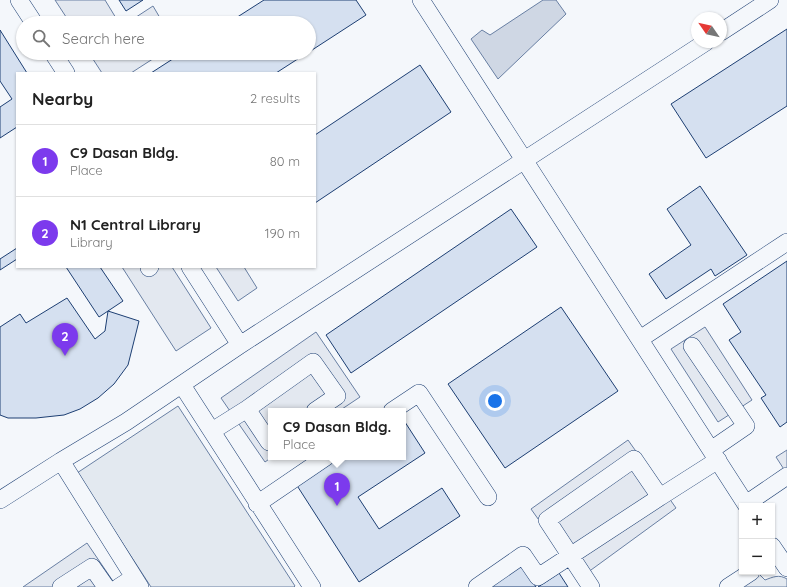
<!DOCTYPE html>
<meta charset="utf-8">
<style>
:root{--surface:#fff;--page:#f2f2f2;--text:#222;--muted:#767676;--line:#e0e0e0;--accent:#7c3aed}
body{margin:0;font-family:Quicksand,sans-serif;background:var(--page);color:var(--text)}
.controls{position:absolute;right:12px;bottom:12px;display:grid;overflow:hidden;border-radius:0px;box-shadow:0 1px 3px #0004}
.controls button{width:36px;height:36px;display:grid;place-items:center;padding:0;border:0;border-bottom:1px solid var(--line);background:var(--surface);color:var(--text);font:20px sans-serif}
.compass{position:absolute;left:691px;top:12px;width:36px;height:36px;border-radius:50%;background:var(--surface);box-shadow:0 1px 3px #0004;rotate:304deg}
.you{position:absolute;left:495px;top:401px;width:14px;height:14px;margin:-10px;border:3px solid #fff;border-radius:50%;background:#1a73e8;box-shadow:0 0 0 6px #1a73e833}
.badge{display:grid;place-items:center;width:26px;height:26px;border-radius:50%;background:var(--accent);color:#fff;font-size:13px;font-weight:700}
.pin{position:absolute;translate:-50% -33px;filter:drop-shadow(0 1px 2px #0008)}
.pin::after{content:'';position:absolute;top:21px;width:14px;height:12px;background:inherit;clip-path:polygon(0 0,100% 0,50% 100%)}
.popup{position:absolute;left:268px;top:408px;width:138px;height:52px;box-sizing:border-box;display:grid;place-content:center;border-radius:0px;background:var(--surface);filter:drop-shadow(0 1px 3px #0005);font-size:13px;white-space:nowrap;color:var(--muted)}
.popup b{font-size:15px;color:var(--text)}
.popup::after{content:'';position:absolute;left:50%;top:100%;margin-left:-8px;border:8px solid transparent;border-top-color:var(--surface)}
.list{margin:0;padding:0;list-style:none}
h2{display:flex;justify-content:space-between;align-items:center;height:52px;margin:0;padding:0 16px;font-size:17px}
h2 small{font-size:13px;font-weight:400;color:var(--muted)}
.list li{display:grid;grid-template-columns:26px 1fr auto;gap:12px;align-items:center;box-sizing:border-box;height:72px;padding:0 16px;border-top:1px solid var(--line)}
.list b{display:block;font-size:15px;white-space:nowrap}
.list p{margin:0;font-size:13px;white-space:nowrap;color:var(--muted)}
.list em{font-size:13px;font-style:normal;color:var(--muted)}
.icon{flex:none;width:22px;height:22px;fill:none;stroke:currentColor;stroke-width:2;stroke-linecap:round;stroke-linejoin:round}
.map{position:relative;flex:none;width:787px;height:587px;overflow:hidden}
.search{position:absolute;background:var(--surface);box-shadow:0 1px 3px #0004;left:16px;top:16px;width:300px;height:44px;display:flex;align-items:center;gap:10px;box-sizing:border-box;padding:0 14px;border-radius:22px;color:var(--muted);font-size:15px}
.panel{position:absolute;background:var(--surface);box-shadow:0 1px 3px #0004;left:16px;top:72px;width:300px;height:196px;border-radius:0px}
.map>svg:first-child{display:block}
.green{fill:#e3e9f0;stroke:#687fa3}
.parking{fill:#e3e8f0;stroke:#687fa3}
.water{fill:#cfd7e4;stroke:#687fa3}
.building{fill:#d5e0f0;stroke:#1d3f73}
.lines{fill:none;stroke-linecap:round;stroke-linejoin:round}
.minor-casing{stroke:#1d3f73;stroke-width:18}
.minor{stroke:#f4f7fb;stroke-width:17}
</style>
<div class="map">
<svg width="787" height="587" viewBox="0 0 787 587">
<rect width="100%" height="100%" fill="#f4f7fb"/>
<path class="green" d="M 178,406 L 295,586 L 294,587 L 151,587 L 77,473 Z
M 759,574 L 765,580 C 773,577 779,574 787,579 L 787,587 L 741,587 Z"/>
<path class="parking" d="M 55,0 L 105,0 L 119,23 L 70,23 Z
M 153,6 L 163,23 L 127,23 Z
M 89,53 L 162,53 L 131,73 L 102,73 Z
M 122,267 L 172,267 L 211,328 L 176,351 Z
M 216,267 L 244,267 L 257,288 L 238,301 Z
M 705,327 L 752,400 L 718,422 L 671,349 Z
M 316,332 L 360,397 L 339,411 L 271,411 L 272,457 L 265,462 L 221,398 Z
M 628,440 L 676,508 L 580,578 L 531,509 Z
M 787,450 L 787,474 L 776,457 Z
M 87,543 L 117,587 L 23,587 Z"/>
<path class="water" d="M 543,0 L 556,0 L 566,14 L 498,79 L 471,39 L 482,30 L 490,35 Z"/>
<path class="building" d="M 119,0 L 143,0 L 126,11 Z
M 264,0 L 356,0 L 366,15 L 309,52 L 309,23 L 228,23 Z
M 787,29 L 787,106 L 706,158 L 671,104 Z
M 0,30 L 27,73 L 17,73 L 17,127 L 0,138 L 0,107 L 12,99 L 0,81 Z
M 182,53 L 307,53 L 276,73 L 151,73 Z
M 420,65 L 451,112 L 315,203 L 315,135 Z
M 700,186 L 747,255 L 715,276 L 711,269 L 666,299 L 649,274 L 691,245 L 667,209 Z
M 511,209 L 537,247 L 351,373 L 326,335 Z
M 17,248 L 17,259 L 0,270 L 0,259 Z
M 787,261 L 787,422 L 780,427 L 761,398 L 766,395 L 729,340 L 741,332 L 723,304 Z
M 66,267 L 100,267 L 123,301 L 99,317 Z
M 67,298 L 95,339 L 105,331 L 108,311 L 139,321 L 128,365 L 114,384 L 98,398 L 80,409 L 64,415 L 36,418 L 8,418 L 0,415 L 0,327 L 20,314 L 26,323 Z
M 561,307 L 618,391 L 505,468 L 448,384 Z
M 403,419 L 425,453 L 358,497 L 379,529 L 442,488 L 460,516 L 359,582 L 296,484 L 337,457 L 403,457 Z
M 520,564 L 536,587 L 487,587 Z
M 559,573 L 568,587 L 538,587 Z"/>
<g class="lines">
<defs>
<path id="minor" d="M 19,0 L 34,23
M 421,0 L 747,506
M 721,32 L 770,0
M 53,53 L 66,73
M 190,267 L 240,345
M 149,268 L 150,267
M 640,339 L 787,242
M 692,346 L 746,426 L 711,450
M 182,385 L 312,587
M 247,409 L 269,442 L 271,441
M 392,411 L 419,393 L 488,497
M 212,431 L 247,409 L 313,362 L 337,396 L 315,411
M 61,461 L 140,587
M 0,500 L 61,461 L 126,422 L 240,345 L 706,42
M 257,504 L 326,457
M 746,504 L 787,476
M 772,546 L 787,568
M 61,587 L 92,567 L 106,587
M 119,587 L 133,578
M 477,587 L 523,555 L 538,577 L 660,497
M 591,587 L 547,520 L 634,459 L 660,497 L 718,460
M 728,587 L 751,572"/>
</defs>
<use href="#minor" class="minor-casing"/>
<use href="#minor" class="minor"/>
</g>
</svg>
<div class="controls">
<button>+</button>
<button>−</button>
</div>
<svg class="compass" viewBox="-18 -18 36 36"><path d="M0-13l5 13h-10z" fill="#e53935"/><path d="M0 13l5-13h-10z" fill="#767676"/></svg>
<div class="you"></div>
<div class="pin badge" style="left:337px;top:506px">1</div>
<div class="popup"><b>C9 Dasan Bldg.</b>Place</div>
<div class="pin badge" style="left:65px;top:356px">2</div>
<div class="search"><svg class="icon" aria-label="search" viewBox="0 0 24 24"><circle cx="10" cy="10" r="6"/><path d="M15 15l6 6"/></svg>Search here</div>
<section class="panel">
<h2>Nearby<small>2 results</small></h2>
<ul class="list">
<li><span class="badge">1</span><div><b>C9 Dasan Bldg.</b><p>Place</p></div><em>80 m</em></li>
<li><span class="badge">2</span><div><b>N1 Central Library</b><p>Library</p></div><em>190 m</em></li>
</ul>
</section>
</div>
